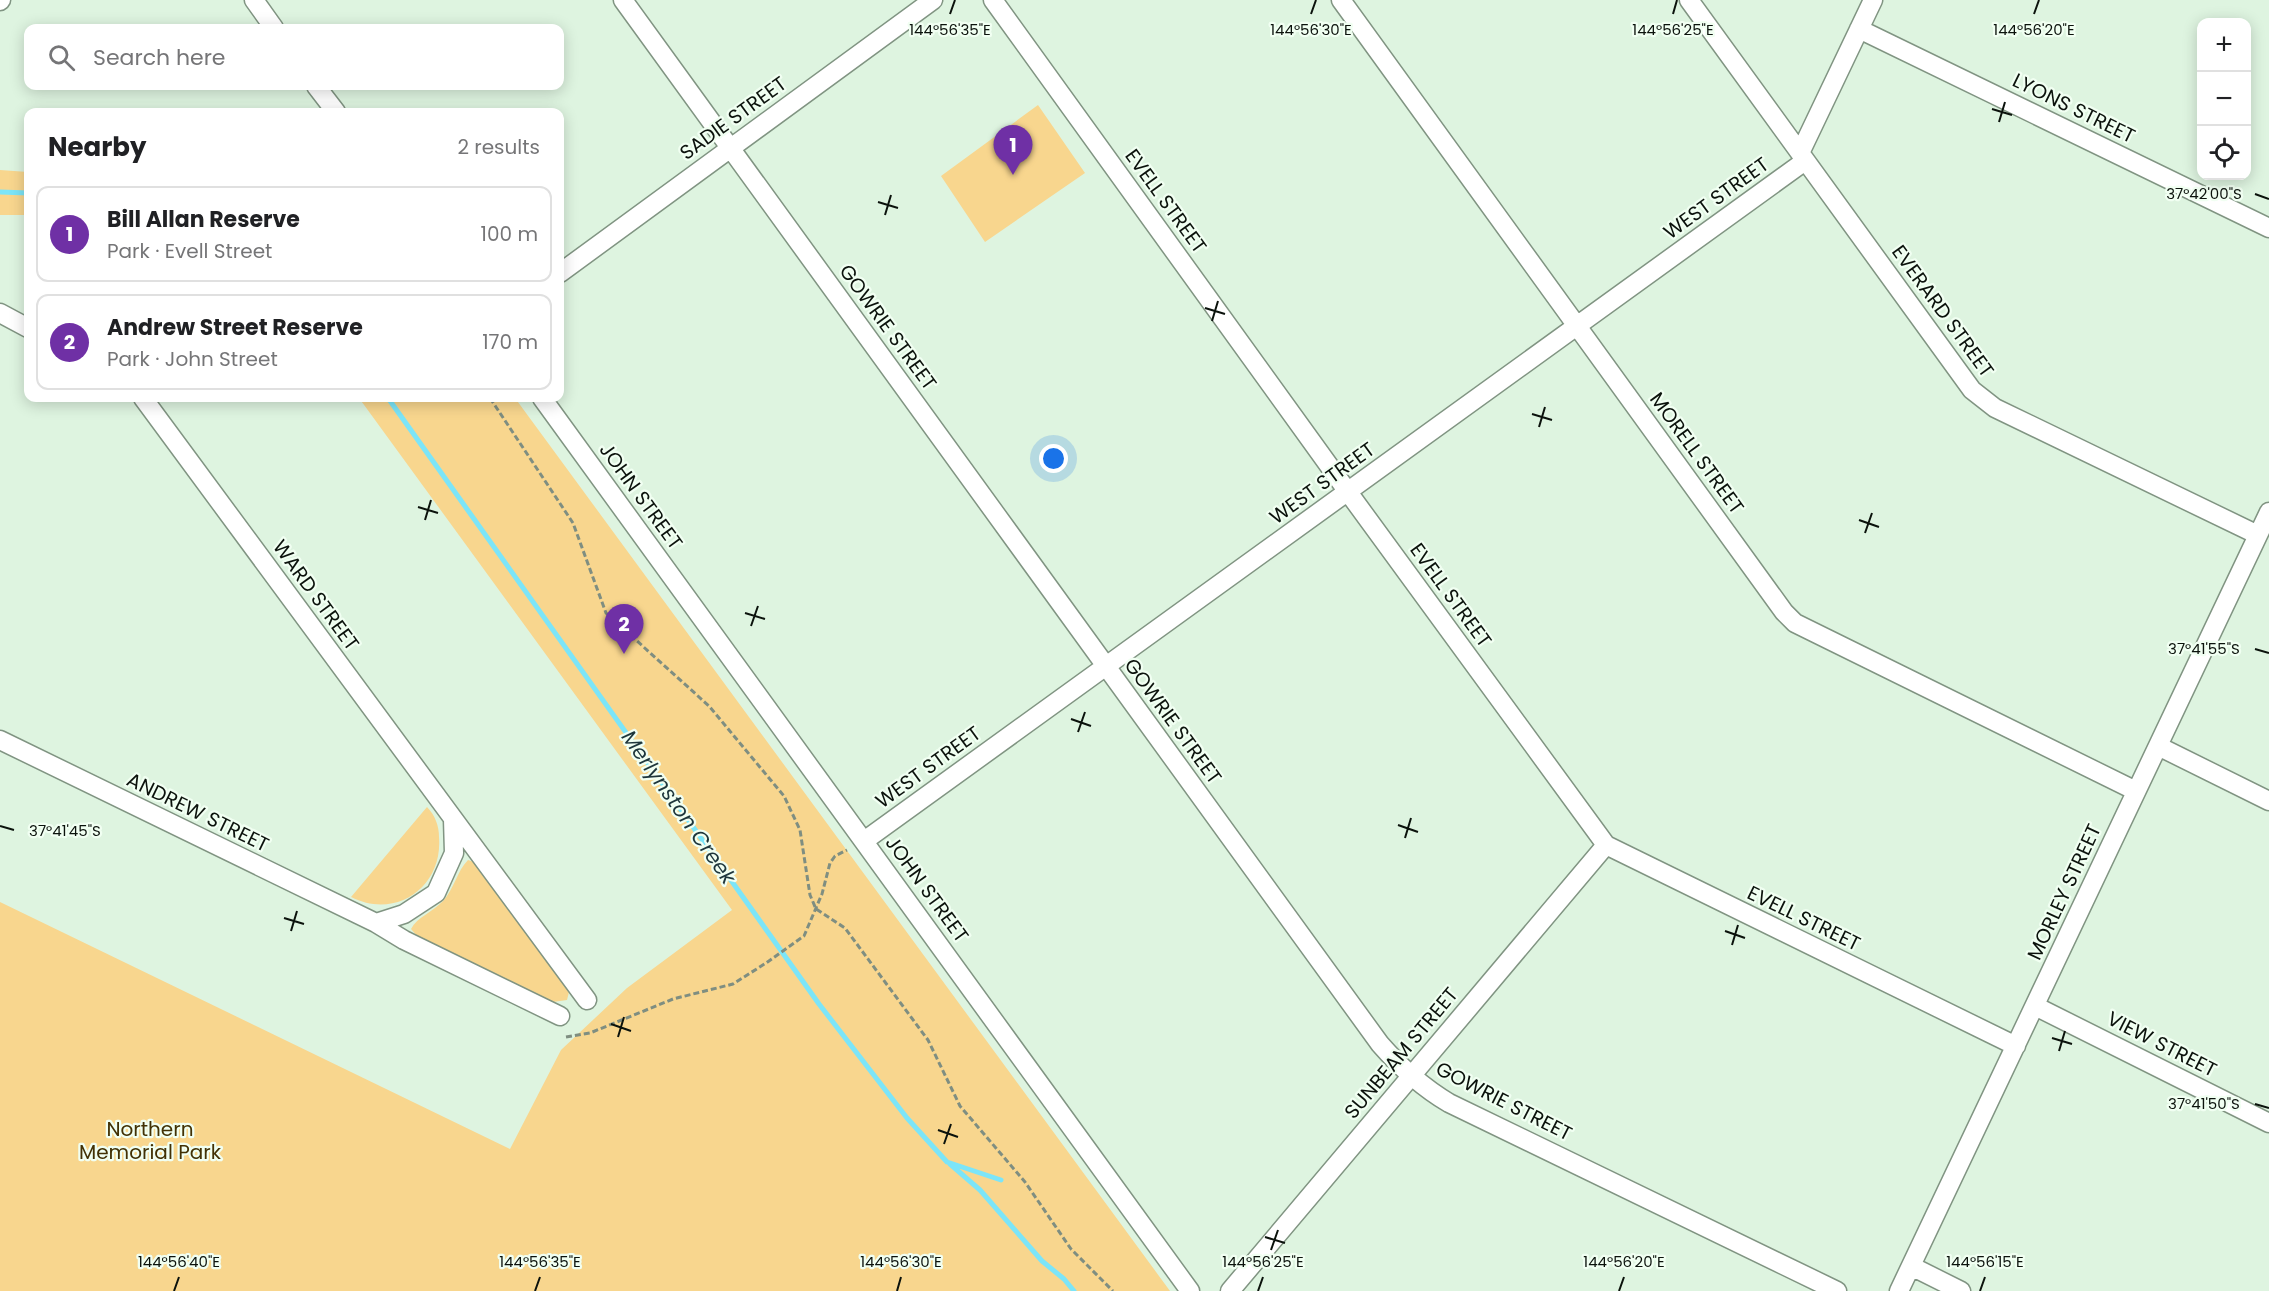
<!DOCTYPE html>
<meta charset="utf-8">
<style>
:root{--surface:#fff;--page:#f6f6f6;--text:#202124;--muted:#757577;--line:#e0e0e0;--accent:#6f30a5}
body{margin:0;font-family:Poppins,sans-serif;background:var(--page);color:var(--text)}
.controls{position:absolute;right:18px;top:18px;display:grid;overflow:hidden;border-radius:12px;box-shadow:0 3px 15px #0003}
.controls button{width:54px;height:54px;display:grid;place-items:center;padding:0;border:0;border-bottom:2px solid var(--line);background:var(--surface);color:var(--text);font:30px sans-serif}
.you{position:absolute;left:1054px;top:459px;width:21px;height:21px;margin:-15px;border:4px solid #fff;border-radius:50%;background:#1a73e8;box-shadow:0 0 0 9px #1a73e833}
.badge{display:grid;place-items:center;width:39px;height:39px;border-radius:50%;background:var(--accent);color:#fff;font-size:20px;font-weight:700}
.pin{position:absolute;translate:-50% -50px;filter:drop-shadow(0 2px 3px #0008)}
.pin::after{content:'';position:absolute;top:32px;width:21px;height:18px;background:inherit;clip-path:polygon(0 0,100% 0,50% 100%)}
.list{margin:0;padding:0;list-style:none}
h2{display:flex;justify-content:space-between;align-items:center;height:78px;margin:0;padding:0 24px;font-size:26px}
h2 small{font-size:20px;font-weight:400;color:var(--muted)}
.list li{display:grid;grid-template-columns:39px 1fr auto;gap:18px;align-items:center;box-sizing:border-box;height:96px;margin:0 12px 12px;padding:0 12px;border:2px solid var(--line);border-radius:12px}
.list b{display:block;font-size:22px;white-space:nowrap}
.list p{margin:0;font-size:20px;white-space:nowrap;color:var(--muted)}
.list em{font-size:20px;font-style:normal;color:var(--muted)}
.icon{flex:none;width:33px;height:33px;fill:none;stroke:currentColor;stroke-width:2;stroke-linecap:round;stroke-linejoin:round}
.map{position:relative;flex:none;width:2269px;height:1291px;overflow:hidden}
.search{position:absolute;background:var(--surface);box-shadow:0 3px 15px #0003;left:24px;top:24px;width:540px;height:66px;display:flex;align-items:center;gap:15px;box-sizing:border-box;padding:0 21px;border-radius:12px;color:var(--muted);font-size:22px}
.panel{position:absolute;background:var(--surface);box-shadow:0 3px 15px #0003;left:24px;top:108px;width:540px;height:294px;border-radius:12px}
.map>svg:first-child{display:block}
.green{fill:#f8d68e}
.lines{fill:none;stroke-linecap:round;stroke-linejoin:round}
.stream{stroke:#7ce5f8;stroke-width:5}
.minor-casing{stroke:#809482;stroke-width:21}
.path{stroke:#7f8e81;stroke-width:3;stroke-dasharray:6 3;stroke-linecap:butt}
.minor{stroke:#fff;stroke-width:18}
.ticks{fill:none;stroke:#0b120c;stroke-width:2}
.labels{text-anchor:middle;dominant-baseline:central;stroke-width:4.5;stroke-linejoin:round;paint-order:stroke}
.street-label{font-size:20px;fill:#0b120c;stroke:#f1fff2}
.park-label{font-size:20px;fill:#423104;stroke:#f1fff2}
.water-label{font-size:21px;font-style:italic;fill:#1e363b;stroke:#f1fff2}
.ticks-label{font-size:15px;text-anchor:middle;fill:#0b120c;stroke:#f1fff2;stroke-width:4.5;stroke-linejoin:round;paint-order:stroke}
</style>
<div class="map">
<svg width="2269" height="1291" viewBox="0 0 2269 1291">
<rect width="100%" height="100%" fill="#def4e0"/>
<path class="green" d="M 1038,105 L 1085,173 L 985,242 L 941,176 Z
M 0,170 L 28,172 L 28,215 L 0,215 Z
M 359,398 L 515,398 L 1170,1291 L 0,1291 L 0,902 L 510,1149 L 561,1050 L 627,988 L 732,910 Z
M 427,807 C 435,815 439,826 439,837 C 443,887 396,920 351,897 Z
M 468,860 L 477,863 L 569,992 L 567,1000 L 553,1002 L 418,937 L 411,929 C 417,917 433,912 443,901 C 454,889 457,871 468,860 Z"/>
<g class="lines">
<path class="stream" d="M 0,192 L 28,193
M 388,398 L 819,1004 L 907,1118 L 947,1162 L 1001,1180
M 950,1164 L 980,1190 L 1042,1261 L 1064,1279 L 1074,1291"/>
<defs>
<path id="minor" d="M 254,0 L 274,28
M 623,0 L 1380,1044 C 1401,1068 1422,1087 1449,1103 L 1837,1291
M 993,0 L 1348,492 L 1606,845 L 2016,1046
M 1341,0 L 1784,612 L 1795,623 L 2136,791
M 1689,0 L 1972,390 L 1995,408 L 2258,535
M 0,1 L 1,0
M 1859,29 L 2269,228
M 316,86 L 336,112
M 1800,153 L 1873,0
M 560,273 L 933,0
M 0,313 L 28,328
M 143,398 L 587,1000
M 542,398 L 1190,1291
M 0,740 L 376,923 L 404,940 L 560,1016
M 2158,746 L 2269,801
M 864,841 L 1805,161
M 376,923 L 404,914 L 436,893 L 454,853 L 453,819
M 2035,1006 L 2269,1123
M 1911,1266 L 1961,1291
M 1230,1291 L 1606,845
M 1899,1291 L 2269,512"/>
</defs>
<use href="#minor" class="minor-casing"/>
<path class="path" d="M 490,398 L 573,523 L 606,613 L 709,706 L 784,796 L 800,830 L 810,895 L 816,909 L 845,928 L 928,1040 L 960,1106 L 1025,1182 L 1071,1249 L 1113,1291
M 566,1037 L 590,1033 L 673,999 L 733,984 L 766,963 L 804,936 L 822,894 L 830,863 L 835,856 L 847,850"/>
<use href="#minor" class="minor"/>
</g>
<path class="ticks" d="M 950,14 L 955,0M 1311,14 L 1316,0M 1673,14 L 1677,0M 2034,14 L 2039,0M 1992,109 L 2012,115M 1999,122 L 2005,102M 2255,194 L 2269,199M 878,202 L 898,208M 885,215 L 891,195M 1205,308 L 1225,314M 1212,321 L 1218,301M 1532,414 L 1552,420M 1539,427 L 1545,407M 418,507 L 438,513M 425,520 L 431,500M 1859,520 L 1879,527M 1865,533 L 1872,513M 745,613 L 765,619M 751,626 L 758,606M 2255,649 L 2269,653M 1071,719 L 1091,726M 1078,732 L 1085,712M 1398,825 L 1418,832M 0,826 L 14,830M 1405,838 L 1411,818M 284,918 L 304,924M 291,931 L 297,911M 1725,931 L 1745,938M 1732,945 L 1738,925M 611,1024 L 631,1031M 618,1037 L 624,1017M 2052,1038 L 2072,1044M 2059,1051 L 2065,1031M 2255,1104 L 2269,1108M 938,1130 L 958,1137M 944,1144 L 951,1124M 1265,1237 L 1285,1243M 1271,1250 L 1278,1230M 174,1291 L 179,1277M 535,1291 L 540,1277M 897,1291 L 901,1277M 1258,1291 L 1263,1277M 1619,1291 L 1624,1277M 1980,1291 L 1985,1277"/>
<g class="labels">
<g class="street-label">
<text transform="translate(2074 108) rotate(26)">LYONS STREET</text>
<text transform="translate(733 118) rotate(-36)">SADIE STREET</text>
<text transform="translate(1716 198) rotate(-36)">WEST STREET</text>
<text transform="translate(1166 201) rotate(54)">EVELL STREET</text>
<text transform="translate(1943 311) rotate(54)">EVERARD STREET</text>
<text transform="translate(888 327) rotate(54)">GOWRIE STREET</text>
<text transform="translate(1697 453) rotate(54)">MORELL STREET</text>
<text transform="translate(1322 483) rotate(-36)">WEST STREET</text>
<text transform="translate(641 496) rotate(54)">JOHN STREET</text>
<text transform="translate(316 595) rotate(54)">WARD STREET</text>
<text transform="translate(1451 595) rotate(54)">EVELL STREET</text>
<text transform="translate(1173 721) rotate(54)">GOWRIE STREET</text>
<text transform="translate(928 767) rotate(-36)">WEST STREET</text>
<text transform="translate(198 812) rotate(26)">ANDREW STREET</text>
<text transform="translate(927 889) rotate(54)">JOHN STREET</text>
<text transform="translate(2064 892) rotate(-65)">MORLEY STREET</text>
<text transform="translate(1804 918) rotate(26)">EVELL STREET</text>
<text transform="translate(2162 1044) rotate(27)">VIEW STREET</text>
<text transform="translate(1401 1053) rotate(-50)">SUNBEAM STREET</text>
<text transform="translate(1504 1101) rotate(27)">GOWRIE STREET</text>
</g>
<g class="park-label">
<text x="150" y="1129">Northern<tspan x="150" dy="23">Memorial Park</tspan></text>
</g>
<g class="water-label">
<text transform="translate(679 807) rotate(55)">Merlynston Creek</text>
</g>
</g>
<g class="ticks-label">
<text x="950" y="35">144°56'35"E</text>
<text x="1311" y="35">144°56'30"E</text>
<text x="1673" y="35">144°56'25"E</text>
<text x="2034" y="35">144°56'20"E</text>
<text x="2204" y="199">37°42'00"S</text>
<text x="2204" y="654">37°41'55"S</text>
<text x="65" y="836">37°41'45"S</text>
<text x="2204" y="1109">37°41'50"S</text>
<text x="179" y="1267">144°56'40"E</text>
<text x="540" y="1267">144°56'35"E</text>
<text x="1263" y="1267">144°56'25"E</text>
<text x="901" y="1267">144°56'30"E</text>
<text x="1624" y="1267">144°56'20"E</text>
<text x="1985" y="1267">144°56'15"E</text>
</g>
</svg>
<div class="controls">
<button>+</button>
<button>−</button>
<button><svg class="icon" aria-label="locate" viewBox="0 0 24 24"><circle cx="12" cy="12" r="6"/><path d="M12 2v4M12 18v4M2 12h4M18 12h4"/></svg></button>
</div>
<div class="you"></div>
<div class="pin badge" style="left:1013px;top:175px">1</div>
<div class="pin badge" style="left:624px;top:654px">2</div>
<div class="search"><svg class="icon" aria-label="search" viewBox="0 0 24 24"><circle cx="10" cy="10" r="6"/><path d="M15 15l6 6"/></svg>Search here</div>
<section class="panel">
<h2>Nearby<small>2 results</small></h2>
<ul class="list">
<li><span class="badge">1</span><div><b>Bill Allan Reserve</b><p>Park · Evell Street</p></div><em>100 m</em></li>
<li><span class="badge">2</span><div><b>Andrew Street Reserve</b><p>Park · John Street</p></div><em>170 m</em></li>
</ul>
</section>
</div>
